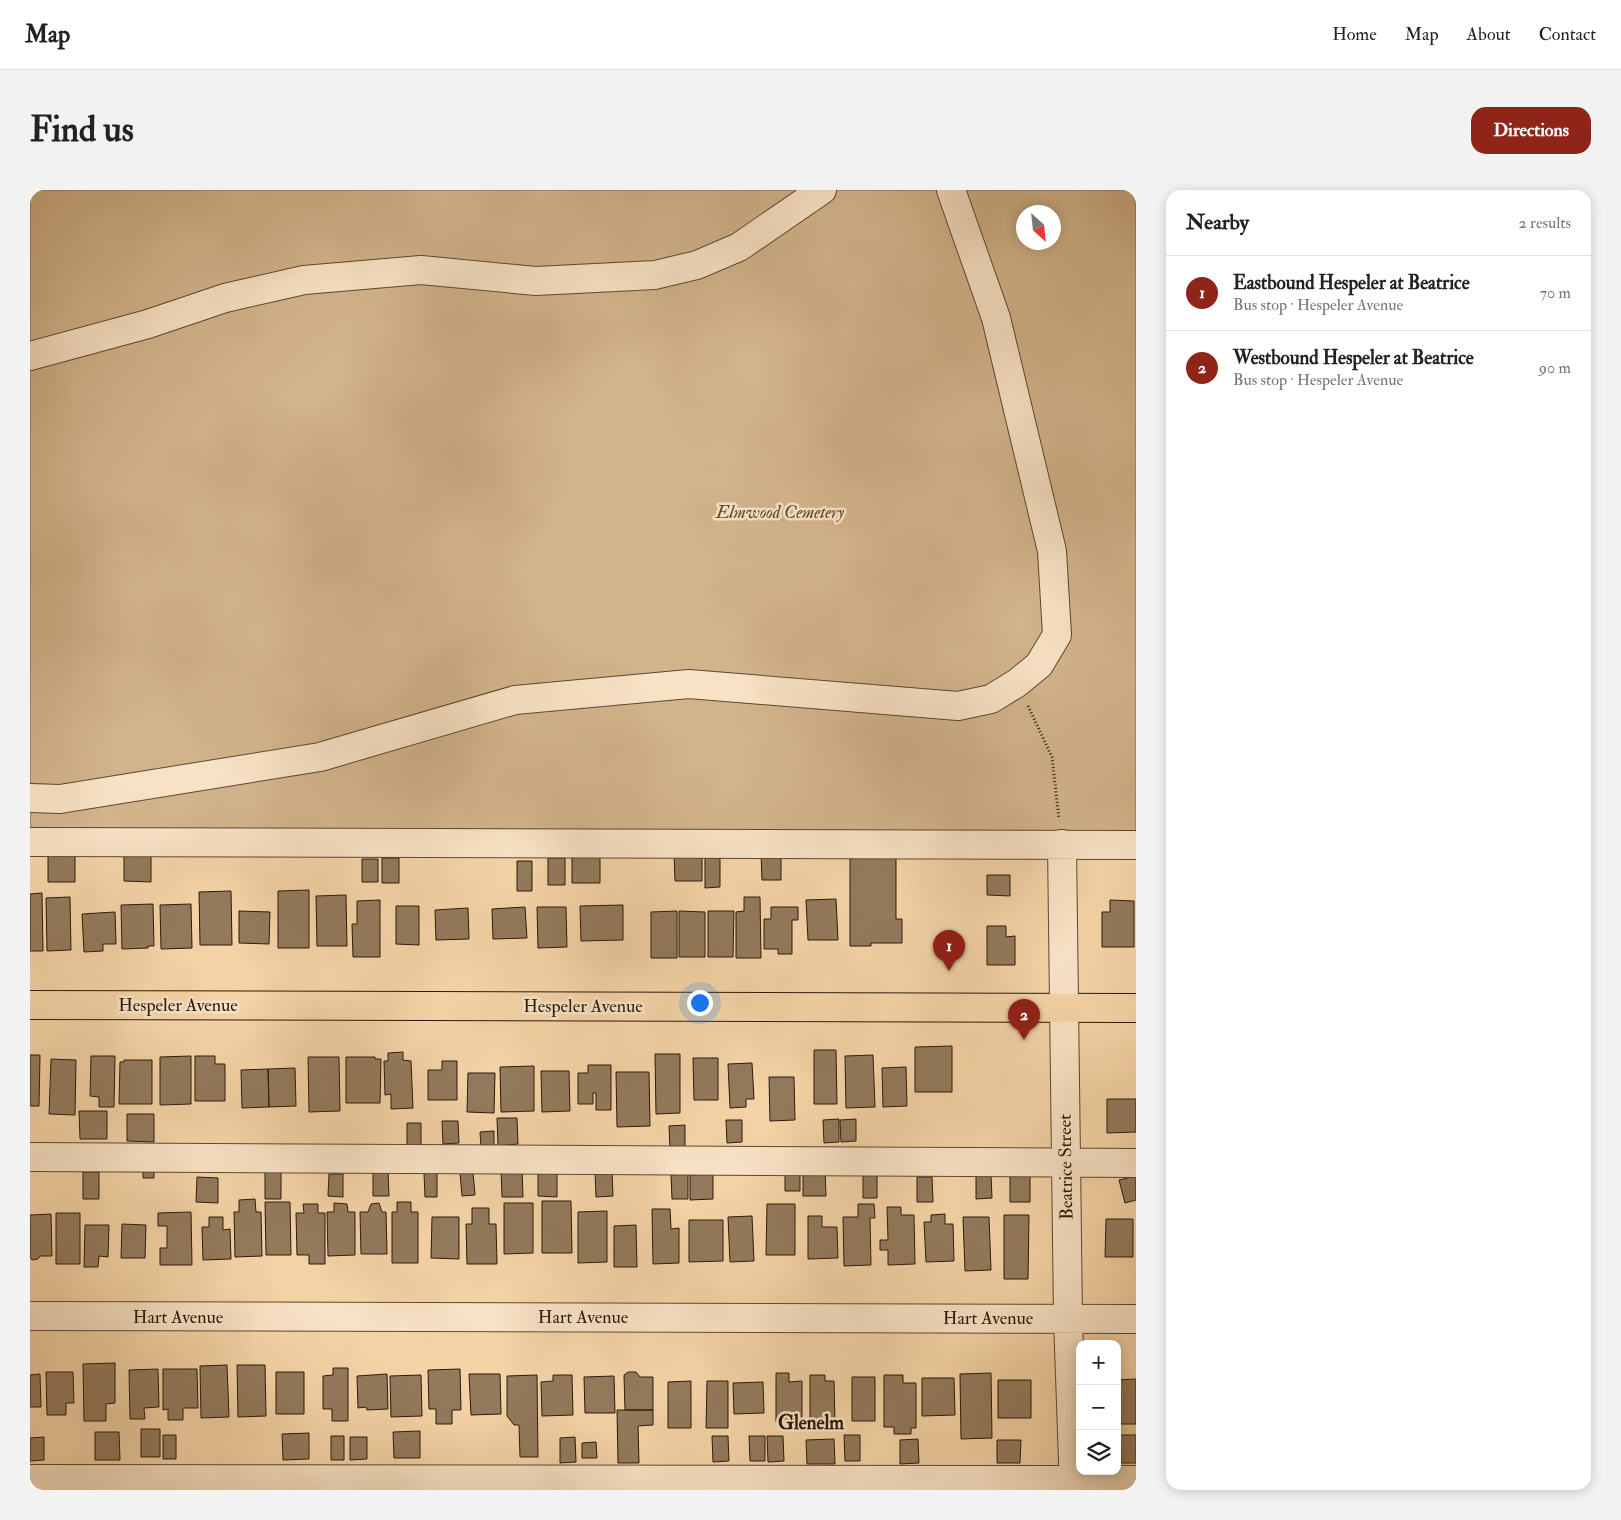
<!DOCTYPE html>
<meta charset="utf-8">
<style>
:root{--surface:#fff;--page:#f2f2f2;--text:#222;--muted:#767676;--line:#e0e0e0;--accent:#8f2418}
body{margin:0;font-family:"IM FELL Double Pica",serif;background:var(--page);color:var(--text)}
.controls{position:absolute;right:15px;bottom:15px;display:grid;overflow:hidden;border-radius:10px;box-shadow:0 2px 12px #0003}
.controls button{width:45px;height:45px;display:grid;place-items:center;padding:0;border:0;border-bottom:1px solid var(--line);background:var(--surface);color:var(--text);font:25px sans-serif}
.compass{position:absolute;left:986px;top:15px;width:45px;height:45px;border-radius:50%;background:var(--surface);box-shadow:0 2px 12px #0003;rotate:153deg}
.you{position:absolute;left:669px;top:812px;width:18px;height:18px;margin:-12px;border:4px solid #fff;border-radius:50%;background:#1a73e8;box-shadow:0 0 0 8px #1a73e833}
.badge{display:grid;place-items:center;width:32px;height:32px;border-radius:50%;background:var(--accent);color:#fff;font-size:16px;font-weight:700}
.pin{position:absolute;translate:-50% -41px;filter:drop-shadow(0 1px 2px #0008)}
.pin::after{content:'';position:absolute;top:26px;width:18px;height:15px;background:inherit;clip-path:polygon(0 0,100% 0,50% 100%)}
.list{margin:0;padding:0;list-style:none}
h2{display:flex;justify-content:space-between;align-items:center;height:65px;margin:0;padding:0 20px;font-size:21px}
h2 small{font-size:16px;font-weight:400;color:var(--muted)}
.list li{display:grid;grid-template-columns:32px 1fr auto;gap:15px;align-items:center;box-sizing:border-box;height:75px;padding:0 20px;border-top:1px solid var(--line)}
.list b{display:block;font-size:19px;white-space:nowrap}
.list p{margin:0;font-size:16px;white-space:nowrap;color:var(--muted)}
.list em{font-size:16px;font-style:normal;color:var(--muted)}
.icon{flex:none;width:28px;height:28px;fill:none;stroke:currentColor;stroke-width:2;stroke-linecap:round;stroke-linejoin:round}
.map{position:relative;flex:none;width:1106px;height:1300px;overflow:hidden;border-radius:15px}
header{display:flex;align-items:center;gap:30px;box-sizing:border-box;height:70px;padding:0 25px;background:var(--surface);border-bottom:1px solid var(--line)}
header strong{font-size:24px}
nav{display:flex;gap:28px;margin-inline-start:auto;font-size:18px}
.intro{display:flex;align-items:center;justify-content:space-between;box-sizing:border-box;height:120px;padding:0 30px}
h1{margin:0;font-size:35px}
.button{padding:12px 22px;border-radius:15px;background:var(--accent);color:#fff;font-size:18px;font-weight:700}
main{display:flex;gap:30px;padding:0 30px}
aside{flex:1;background:var(--surface);border-radius:15px;box-shadow:0 2px 12px #0003}
.map>svg:first-child{display:block}
.green{fill:#d2b48c;stroke:#7e674c;fill-rule:evenodd}
.building{fill:#937a5c;stroke:#2a1a0c}
.lines{fill:none;stroke-linecap:round;stroke-linejoin:round}
.minor-casing{stroke:#5c4832;stroke-width:30}
.major-casing{stroke:#2a1a0c;stroke-width:30}
.path{stroke:#2a1a0c;stroke-width:3;stroke-dasharray:1 2.5;stroke-linecap:butt}
.minor{stroke:#f8e2c5;stroke-width:28}
.major{stroke:#f4d3a6;stroke-width:28}
.labels{text-anchor:middle;dominant-baseline:central;stroke-width:5;stroke-linejoin:round;paint-order:stroke}
.park-label{font-size:18px;font-style:italic;fill:#5c4832;stroke:#f8e2c5}
.street-label{font-size:18px;fill:#2a1a0c;stroke:#f8e2c5}
.neighbourhood-label{font-size:19px;font-weight:bold;fill:#2a1a0c;stroke:#f8e2c5}
</style>
<header>
<strong>Map</strong>
<nav><a>Home</a><a>Map</a><a>About</a><a>Contact</a></nav>
</header>
<div class="intro"><h1>Find us</h1><a class="button">Directions</a></div>
<main>
<div class="map">
<svg width="1106" height="1300" viewBox="0 0 1106 1300">
<rect width="100%" height="100%" fill="#f4d3a6"/>
<filter id="stains"><feTurbulence type="fractalNoise" baseFrequency=".004" numOctaves="4"/><feColorMatrix values="0 0 0 0 .2 0 0 0 0 .09 0 0 0 0 .02 0 0 0 .5 -.17"/></filter>
<radialGradient id="worn" r=".72"><stop offset=".6" stop-color="#630" stop-opacity="0"/><stop offset="1" stop-color="#630" stop-opacity=".3"/></radialGradient>
<path class="green" d="M 0,0 L 1106,0 L 1106,646 L 0,643 ZM 994,22 L 1024,22 L 1024,52 L 994,52 Z"/>
<path class="building" d="M 18,661 L 45,662 L 45,692 L 18,692 Z
M 94,661 L 121,661 L 121,692 L 94,691 Z
M 820,661 L 866,661 L 866,729 L 872,729 L 872,753 L 841,753 L 841,756 L 820,756 Z
M 672,662 L 672,691 L 645,691 L 644,663 Z
M 542,664 L 570,664 L 570,693 L 542,693 Z
M 731,664 L 751,664 L 751,690 L 732,690 Z
M 675,666 L 690,666 L 690,697 L 675,698 Z
M 352,668 L 369,668 L 369,693 L 352,693 Z
M 518,668 L 535,668 L 535,695 L 518,695 Z
M 332,669 L 348,669 L 348,692 L 332,692 Z
M 487,671 L 502,671 L 502,701 L 487,701 Z
M 957,685 L 980,685 L 980,706 L 957,705 Z
M 279,700 L 279,758 L 248,758 L 248,701 Z
M 201,701 L 202,755 L 170,755 L 169,702 Z
M 12,703 L 13,761 L 0,761 L 0,704 Z
M 316,705 L 317,756 L 287,756 L 286,706 Z
M 40,707 L 41,760 L 17,761 L 16,708 Z
M 714,707 L 730,707 L 731,768 L 706,768 L 706,722 L 714,721 Z
M 806,709 L 808,750 L 778,750 L 776,710 Z
M 350,710 L 350,767 L 323,767 L 322,734 L 327,734 L 327,711 Z
M 1080,710 L 1104,711 L 1104,757 L 1072,757 L 1072,722 L 1080,722 Z
M 123,714 L 124,756 L 118,756 L 118,758 L 92,759 L 91,715 Z
M 161,714 L 162,758 L 131,759 L 130,715 Z
M 593,715 L 593,750 L 551,751 L 550,716 Z
M 366,716 L 389,716 L 389,755 L 366,754 Z
M 495,717 L 497,748 L 463,749 L 462,719 Z
M 507,717 L 536,717 L 537,757 L 508,758 Z
M 741,717 L 768,717 L 768,730 L 762,730 L 762,764 L 748,764 L 748,759 L 734,759 L 734,729 L 741,729 Z
M 438,718 L 439,749 L 406,750 L 405,720 Z
M 209,721 L 240,722 L 239,754 L 209,753 Z
M 647,721 L 647,768 L 621,768 L 621,722 Z
M 649,721 L 675,722 L 675,767 L 649,767 Z
M 678,721 L 704,721 L 703,767 L 678,767 Z
M 85,722 L 86,754 L 73,754 L 73,761 L 54,762 L 52,724 Z
M 957,736 L 976,736 L 976,747 L 985,746 L 985,775 L 957,775 Z
M 922,856 L 922,902 L 885,902 L 885,857 Z
M 784,860 L 806,860 L 807,914 L 784,914 Z
M 373,862 L 373,870 L 381,871 L 383,918 L 361,919 L 361,904 L 355,905 L 354,871 L 358,871 L 358,863 Z
M 625,864 L 650,864 L 650,923 L 626,924 Z
M 0,865 L 10,865 L 9,916 L 0,916 Z
M 843,865 L 845,917 L 816,918 L 815,866 Z
M 61,866 L 85,866 L 84,917 L 69,917 L 69,907 L 60,906 Z
M 161,866 L 161,914 L 130,915 L 130,867 Z
M 165,866 L 185,866 L 185,874 L 195,874 L 195,911 L 165,911 Z
M 278,867 L 309,867 L 310,921 L 279,922 Z
M 316,867 L 345,867 L 345,869 L 351,869 L 350,913 L 316,913 Z
M 663,868 L 688,868 L 688,910 L 664,910 Z
M 21,869 L 46,870 L 45,925 L 19,924 Z
M 94,870 L 122,870 L 122,914 L 89,914 L 90,872 L 94,872 Z
M 412,871 L 427,871 L 427,910 L 398,910 L 398,880 L 412,880 Z
M 722,873 L 724,909 L 716,909 L 716,917 L 700,918 L 698,874 Z
M 558,875 L 581,875 L 581,920 L 566,920 L 566,903 L 563,903 L 563,914 L 548,914 L 548,883 L 558,883 Z
M 504,876 L 504,921 L 471,922 L 470,877 Z
M 876,877 L 877,916 L 853,917 L 852,878 Z
M 265,878 L 266,916 L 239,917 L 238,879 Z
M 238,879 L 239,917 L 212,918 L 211,880 Z
M 511,881 L 539,881 L 540,921 L 512,922 Z
M 586,882 L 619,882 L 620,936 L 587,937 Z
M 438,883 L 465,883 L 464,923 L 437,922 Z
M 739,887 L 764,887 L 765,930 L 740,931 Z
M 1077,909 L 1106,909 L 1106,942 L 1077,943 Z
M 49,921 L 77,921 L 77,949 L 50,949 Z
M 97,924 L 124,924 L 124,952 L 97,951 Z
M 467,928 L 487,928 L 488,954 L 468,956 Z
M 809,929 L 809,952 L 794,953 L 793,930 Z
M 826,929 L 826,951 L 811,952 L 810,930 Z
M 696,930 L 712,930 L 712,952 L 697,953 Z
M 412,931 L 428,931 L 429,953 L 413,954 Z
M 377,933 L 391,933 L 391,955 L 377,955 Z
M 655,935 L 655,958 L 640,959 L 639,936 Z
M 464,941 L 464,957 L 451,957 L 450,942 Z
M 113,977 L 124,977 L 124,988 L 113,988 Z
M 755,978 L 770,978 L 770,1001 L 755,1001 Z
M 492,979 L 493,1007 L 472,1007 L 471,980 Z
M 508,979 L 527,979 L 527,1007 L 508,1006 Z
M 795,980 L 796,1006 L 773,1006 L 773,981 Z
M 343,981 L 358,981 L 359,1006 L 343,1006 Z
M 565,981 L 582,981 L 583,1006 L 566,1007 Z
M 53,982 L 69,982 L 69,1009 L 53,1009 Z
M 235,982 L 251,982 L 251,1009 L 235,1009 Z
M 443,982 L 445,1005 L 432,1006 L 430,983 Z
M 980,982 L 1000,982 L 1000,1012 L 980,1012 Z
M 394,983 L 407,983 L 407,1007 L 395,1007 Z
M 299,984 L 313,984 L 313,1007 L 298,1006 Z
M 658,984 L 658,1009 L 642,1009 L 641,985 Z
M 683,984 L 683,1009 L 660,1010 L 660,985 Z
M 833,984 L 847,984 L 847,1008 L 833,1008 Z
M 961,985 L 962,1008 L 946,1009 L 946,986 Z
M 1106,986 L 1106,1010 L 1095,1013 L 1089,990 Z
M 167,987 L 188,988 L 188,1013 L 166,1012 Z
M 887,987 L 902,987 L 903,1012 L 887,1012 Z
M 225,1009 L 226,1022 L 231,1022 L 232,1066 L 205,1067 L 204,1022 L 209,1022 L 209,1010 Z
M 512,1011 L 541,1011 L 542,1063 L 512,1063 Z
M 235,1012 L 260,1012 L 261,1065 L 236,1065 Z
M 367,1012 L 381,1012 L 381,1022 L 388,1022 L 388,1073 L 362,1073 L 362,1022 L 367,1022 Z
M 304,1013 L 317,1014 L 318,1022 L 325,1022 L 325,1065 L 298,1066 L 297,1022 L 304,1022 Z
M 349,1013 L 352,1022 L 356,1022 L 357,1064 L 331,1064 L 330,1022 L 338,1022 L 341,1014 Z
M 474,1013 L 503,1013 L 503,1063 L 474,1064 Z
M 273,1014 L 288,1014 L 288,1023 L 295,1023 L 295,1074 L 279,1074 L 279,1065 L 267,1065 L 266,1023 L 274,1023 Z
M 737,1014 L 765,1014 L 765,1065 L 736,1065 Z
M 828,1014 L 844,1014 L 845,1028 L 840,1028 L 841,1075 L 814,1076 L 813,1027 L 828,1027 Z
M 857,1017 L 871,1017 L 871,1025 L 884,1025 L 885,1074 L 858,1075 L 858,1060 L 850,1060 L 850,1050 L 858,1050 Z
M 442,1018 L 459,1018 L 459,1034 L 466,1034 L 467,1074 L 437,1074 L 436,1034 L 442,1034 Z
M 622,1019 L 640,1019 L 641,1039 L 649,1038 L 649,1073 L 623,1074 Z
M 577,1021 L 577,1072 L 548,1073 L 548,1022 Z
M 161,1022 L 162,1075 L 130,1075 L 130,1058 L 137,1058 L 137,1036 L 128,1036 L 128,1023 Z
M 26,1023 L 50,1023 L 50,1074 L 26,1074 Z
M 21,1024 L 22,1066 L 10,1066 L 8,1069 L 2,1070 L 0,1067 L 0,1025 Z
M 915,1024 L 915,1034 L 923,1034 L 924,1071 L 896,1072 L 894,1032 L 901,1032 L 901,1025 Z
M 974,1025 L 999,1025 L 998,1089 L 974,1089 Z
M 722,1026 L 724,1071 L 700,1072 L 698,1027 Z
M 778,1026 L 792,1026 L 792,1037 L 807,1037 L 808,1068 L 778,1069 Z
M 179,1027 L 193,1027 L 193,1040 L 200,1039 L 201,1069 L 173,1070 L 172,1037 L 179,1037 Z
M 402,1027 L 429,1027 L 429,1069 L 401,1068 Z
M 933,1027 L 959,1027 L 961,1080 L 935,1081 Z
M 1076,1029 L 1103,1029 L 1103,1067 L 1075,1067 Z
M 659,1030 L 693,1030 L 693,1071 L 659,1072 Z
M 92,1034 L 116,1035 L 115,1068 L 91,1068 Z
M 55,1035 L 79,1035 L 78,1067 L 69,1066 L 68,1077 L 54,1077 Z
M 606,1035 L 607,1077 L 584,1077 L 584,1036 Z
M 85,1173 L 85,1213 L 76,1214 L 76,1231 L 54,1231 L 53,1174 Z
M 197,1175 L 199,1227 L 171,1228 L 170,1176 Z
M 207,1175 L 235,1175 L 236,1226 L 208,1227 Z
M 303,1178 L 318,1178 L 318,1231 L 302,1231 L 302,1219 L 293,1219 L 293,1186 L 303,1185 Z
M 128,1179 L 129,1217 L 114,1218 L 115,1229 L 100,1229 L 99,1180 Z
M 133,1179 L 167,1179 L 168,1218 L 153,1218 L 153,1230 L 138,1230 L 138,1219 L 133,1220 Z
M 430,1179 L 431,1220 L 422,1220 L 422,1234 L 406,1234 L 406,1219 L 399,1219 L 398,1180 Z
M 16,1182 L 43,1182 L 44,1213 L 36,1213 L 36,1225 L 17,1225 Z
M 246,1182 L 274,1182 L 274,1224 L 246,1224 Z
M 598,1182 L 606,1182 L 610,1187 L 623,1187 L 623,1220 L 595,1220 L 594,1185 Z
M 746,1183 L 759,1183 L 759,1192 L 772,1191 L 772,1231 L 746,1232 Z
M 961,1183 L 962,1248 L 931,1249 L 930,1184 Z
M 10,1184 L 11,1217 L 0,1217 L 0,1185 Z
M 357,1184 L 358,1219 L 337,1220 L 336,1217 L 328,1218 L 327,1186 Z
M 439,1184 L 470,1184 L 471,1224 L 441,1225 Z
M 391,1185 L 392,1226 L 361,1227 L 360,1186 Z
M 507,1185 L 508,1267 L 490,1267 L 489,1235 L 484,1235 L 477,1226 L 477,1186 Z
M 523,1185 L 542,1185 L 543,1225 L 512,1226 L 511,1192 L 523,1191 Z
M 780,1185 L 795,1185 L 795,1191 L 804,1191 L 805,1232 L 780,1232 Z
M 854,1185 L 873,1185 L 873,1193 L 886,1193 L 886,1238 L 881,1238 L 881,1244 L 864,1244 L 864,1237 L 854,1237 Z
M 584,1186 L 585,1223 L 555,1223 L 554,1187 Z
M 822,1187 L 845,1187 L 845,1231 L 822,1231 Z
M 892,1188 L 924,1188 L 925,1225 L 892,1226 Z
M 1106,1189 L 1106,1234 L 1087,1234 L 1087,1190 Z
M 968,1190 L 1001,1190 L 1001,1228 L 968,1228 Z
M 661,1191 L 661,1238 L 638,1238 L 638,1192 Z
M 677,1191 L 698,1191 L 698,1238 L 676,1238 Z
M 733,1192 L 734,1223 L 704,1224 L 703,1193 Z
M 587,1220 L 623,1220 L 623,1235 L 608,1236 L 609,1273 L 588,1273 Z
M 111,1239 L 130,1239 L 130,1267 L 111,1267 Z
M 390,1241 L 390,1268 L 364,1268 L 363,1242 Z
M 65,1242 L 89,1242 L 90,1270 L 65,1270 Z
M 279,1243 L 279,1269 L 253,1270 L 252,1244 Z
M 133,1245 L 146,1245 L 146,1269 L 133,1269 Z
M 814,1245 L 830,1245 L 830,1271 L 815,1271 Z
M 1090,1245 L 1106,1245 L 1106,1273 L 1091,1273 Z
M 301,1246 L 314,1246 L 314,1270 L 301,1270 Z
M 682,1246 L 698,1246 L 699,1271 L 683,1272 Z
M 719,1246 L 735,1246 L 735,1271 L 720,1271 Z
M 737,1246 L 753,1246 L 754,1271 L 738,1272 Z
M 14,1247 L 14,1270 L 0,1271 L 0,1248 Z
M 320,1247 L 337,1247 L 337,1269 L 320,1270 Z
M 545,1247 L 546,1272 L 530,1273 L 530,1248 Z
M 804,1249 L 805,1274 L 777,1274 L 776,1250 Z
M 888,1249 L 889,1273 L 870,1274 L 870,1250 Z
M 967,1250 L 991,1250 L 990,1273 L 967,1273 Z
M 566,1252 L 567,1268 L 552,1268 L 552,1253 Z"/>
<g class="lines">
<defs>
<path id="minor" d="M 0,166 L 118,134 L 195,108 L 274,90 L 391,80 L 506,91 L 625,85 L 667,75 L 709,57 L 792,0
M 0,608 L 30,609 L 290,567 L 485,510 L 659,494 L 928,516 L 961,509 L 987,493 L 1009,475 L 1027,445 L 1022,361 L 966,128 L 921,0
M 0,652 L 1106,655
M 1032,654 L 1038,1128 L 1044,1300
M 0,967 L 1106,973
M 0,1126 L 1106,1129
M 0,1289 L 1106,1290"/>
<path id="major" d="M 0,815 L 1106,818"/>
</defs>
<use href="#minor" class="minor-casing"/>
<use href="#major" class="major-casing"/>
<path class="path" d="M 998,516 L 1022,567 L 1029,629"/>
<use href="#minor" class="minor"/>
<use href="#major" class="major"/>
</g>
<g class="labels">
<g class="park-label">
<text x="750" y="322">Elmwood Cemetery</text>
</g>
<g class="street-label">
<text x="148" y="815">Hespeler Avenue</text>
<text x="553" y="816">Hespeler Avenue</text>
<text transform="translate(1036 977) rotate(-91)">Beatrice Street</text>
<text x="148" y="1127">Hart Avenue</text>
<text x="553" y="1127">Hart Avenue</text>
<text x="958" y="1128">Hart Avenue</text>
</g>
<g class="neighbourhood-label">
<text x="781" y="1233">Glenelm</text>
</g>
</g>
<rect width="100%" height="100%" filter="url(#stains)"/>
<rect width="100%" height="100%" fill="url(#worn)"/>
</svg>
<div class="controls">
<button>+</button>
<button>−</button>
<button><svg class="icon" aria-label="layers" viewBox="0 0 24 24"><path d="M12 4l9 5-9 5-9-5zM3 14l9 5 9-5"/></svg></button>
</div>
<svg class="compass" viewBox="-18 -18 36 36"><path d="M0-13l5 13h-10z" fill="#e53935"/><path d="M0 13l5-13h-10z" fill="#767676"/></svg>
<div class="you"></div>
<div class="pin badge" style="left:919px;top:781px">1</div>
<div class="pin badge" style="left:994px;top:850px">2</div>
</div>
<aside>
<h2>Nearby<small>2 results</small></h2>
<ul class="list">
<li><span class="badge">1</span><div><b>Eastbound Hespeler at Beatrice</b><p>Bus stop · Hespeler Avenue</p></div><em>70 m</em></li>
<li><span class="badge">2</span><div><b>Westbound Hespeler at Beatrice</b><p>Bus stop · Hespeler Avenue</p></div><em>90 m</em></li>
</ul>
</aside>
</main>
